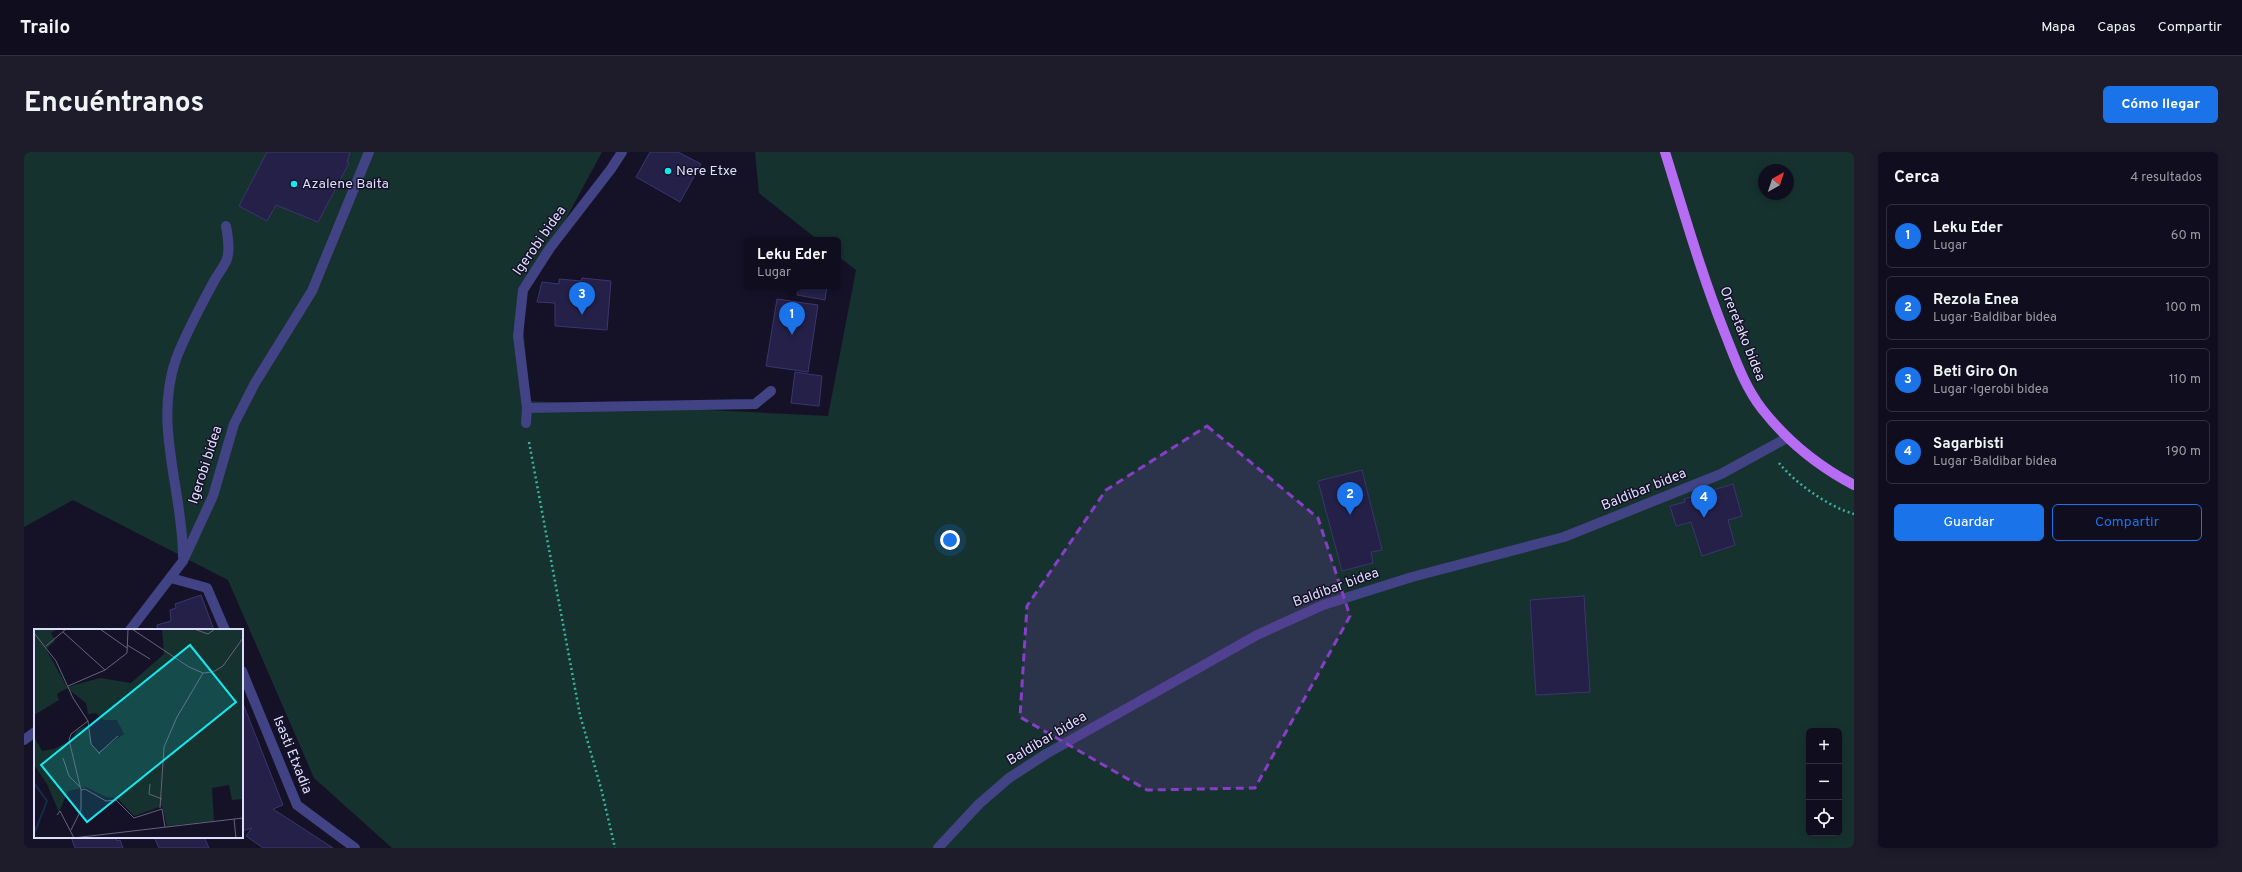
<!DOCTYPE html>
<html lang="es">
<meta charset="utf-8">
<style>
:root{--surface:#100e1e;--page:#1e1c2b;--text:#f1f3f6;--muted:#9c9ca4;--line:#302e3c;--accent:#1a73e8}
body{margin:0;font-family:Overpass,sans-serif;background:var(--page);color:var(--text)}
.controls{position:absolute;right:12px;bottom:12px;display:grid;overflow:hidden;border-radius:6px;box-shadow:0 2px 10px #0003}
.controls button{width:36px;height:36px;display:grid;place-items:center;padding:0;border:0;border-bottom:1px solid var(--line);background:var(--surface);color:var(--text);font:20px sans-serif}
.compass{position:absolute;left:1734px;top:12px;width:36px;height:36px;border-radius:50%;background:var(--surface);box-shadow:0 2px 10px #0003;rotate:39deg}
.you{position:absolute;left:926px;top:388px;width:14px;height:14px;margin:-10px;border:3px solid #fff;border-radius:50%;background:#1a73e8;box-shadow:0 0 0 6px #1a73e833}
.badge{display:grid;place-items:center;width:26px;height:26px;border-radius:50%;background:var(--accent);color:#fff;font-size:13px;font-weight:700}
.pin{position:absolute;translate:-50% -33px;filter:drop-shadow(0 1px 2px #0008)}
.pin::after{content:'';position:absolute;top:21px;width:14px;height:12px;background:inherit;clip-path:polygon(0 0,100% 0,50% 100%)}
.popup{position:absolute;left:719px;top:85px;width:98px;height:52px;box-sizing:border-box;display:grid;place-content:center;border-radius:6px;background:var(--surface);filter:drop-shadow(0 1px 3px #0005);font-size:13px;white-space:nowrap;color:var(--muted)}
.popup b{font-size:15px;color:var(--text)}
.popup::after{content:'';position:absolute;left:50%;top:100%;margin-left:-8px;border:8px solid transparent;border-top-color:var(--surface)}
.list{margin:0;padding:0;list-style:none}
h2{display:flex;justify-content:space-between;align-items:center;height:52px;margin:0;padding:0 16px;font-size:17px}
h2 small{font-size:13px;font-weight:400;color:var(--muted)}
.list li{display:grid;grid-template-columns:26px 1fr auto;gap:12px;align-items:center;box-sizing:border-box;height:64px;margin:0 8px 8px;padding:0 8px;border:1px solid var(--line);border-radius:6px}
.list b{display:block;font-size:15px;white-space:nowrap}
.list p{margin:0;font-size:13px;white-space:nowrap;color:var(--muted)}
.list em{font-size:13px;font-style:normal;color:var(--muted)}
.actions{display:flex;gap:8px;padding:12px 16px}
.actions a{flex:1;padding:9px 0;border:1px solid var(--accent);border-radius:6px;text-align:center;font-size:14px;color:var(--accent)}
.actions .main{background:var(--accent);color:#fff}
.icon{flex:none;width:22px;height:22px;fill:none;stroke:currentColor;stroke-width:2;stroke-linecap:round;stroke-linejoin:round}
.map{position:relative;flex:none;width:1830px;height:696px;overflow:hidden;border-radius:6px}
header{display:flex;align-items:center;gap:24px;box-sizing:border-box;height:56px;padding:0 20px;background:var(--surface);border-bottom:1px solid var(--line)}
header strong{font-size:19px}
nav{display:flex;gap:22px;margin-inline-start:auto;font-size:14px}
.intro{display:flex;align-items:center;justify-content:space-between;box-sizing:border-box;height:96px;padding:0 24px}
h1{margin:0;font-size:28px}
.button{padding:10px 18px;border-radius:6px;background:var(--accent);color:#fff;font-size:14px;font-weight:700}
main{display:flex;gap:24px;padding:0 24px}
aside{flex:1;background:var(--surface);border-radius:6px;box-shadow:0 2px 10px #0003}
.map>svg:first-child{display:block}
.green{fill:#16322f;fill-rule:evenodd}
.building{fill:#252048;stroke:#3c3472}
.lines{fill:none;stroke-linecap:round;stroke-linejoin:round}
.path{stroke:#3ab3a3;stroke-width:2.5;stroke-dasharray:2 3;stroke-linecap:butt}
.minor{stroke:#414384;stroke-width:10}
.major{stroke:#b76cf4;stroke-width:10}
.marked{fill:#853ec5;fill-opacity:0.2;stroke:#853ec5;stroke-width:3;stroke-dasharray:8 5;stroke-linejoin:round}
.poi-dot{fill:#17e7ee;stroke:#151228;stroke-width:1.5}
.labels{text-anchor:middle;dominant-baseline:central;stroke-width:3;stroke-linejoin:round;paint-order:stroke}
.poi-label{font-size:14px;fill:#dedcfc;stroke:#151228;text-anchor:start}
.street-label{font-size:14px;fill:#dedcfc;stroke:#151228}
.inset-river{fill:none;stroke:#132c4c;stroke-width:2}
.inset-road{fill:none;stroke:#65637d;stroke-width:1}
.view{fill:#17e7ee;fill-opacity:0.15;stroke:#17e7ee;stroke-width:2}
.inset-edge{fill:none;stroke:#dedcfc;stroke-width:2}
</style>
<header>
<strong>Trailo</strong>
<nav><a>Mapa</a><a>Capas</a><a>Compartir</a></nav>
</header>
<div class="intro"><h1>Encuéntranos</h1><a class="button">Cómo llegar</a></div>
<main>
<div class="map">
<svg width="1830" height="696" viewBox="0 0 1830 696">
<rect width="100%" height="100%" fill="#151228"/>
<path class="green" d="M 0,0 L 578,0 L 497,150 L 506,249 L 804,264 L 832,118 L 814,104 L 814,88 L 794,88 L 735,41 L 731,0 L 1830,0 L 1830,696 L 368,696 L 290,626 L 204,428 L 49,348 L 0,375 ZM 1740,18 L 1764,18 L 1764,42 L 1740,42 ZM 1785,579 L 1815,579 L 1815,681 L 1785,681 Z"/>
<path class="building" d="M 243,0 L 326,0 L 323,10 L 325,11 L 294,70 L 252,53 L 243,69 L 215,54 Z
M 626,0 L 654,0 L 677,12 L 656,50 L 612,25 Z
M 558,126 L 587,129 L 583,178 L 531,174 L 531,151 L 513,150 L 518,130 L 535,132 L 535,127 L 557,129 Z
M 774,134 L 803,134 L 801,148 L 773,143 Z
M 753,147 L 794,153 L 784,220 L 742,214 Z
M 771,220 L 798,224 L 795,254 L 767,251 Z
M 1338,318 L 1358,398 L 1347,400 L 1349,411 L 1318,419 L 1294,329 Z
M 1709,332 L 1718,364 L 1704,368 L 1711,393 L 1678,404 L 1667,370 L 1652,374 L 1646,354 L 1661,350 L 1660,347 Z
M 177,443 L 190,478 L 134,478 L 133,473 L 147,469 L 146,458 L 152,456 L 151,452 Z
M 1560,444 L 1566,540 L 1512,543 L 1506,448 Z
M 218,549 L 259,653 L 249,657 L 309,696 L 239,696 L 222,684 L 228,676 L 218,679 Z
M 47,685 L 91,685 L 93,689 L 96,688 L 99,696 L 51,696 Z
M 130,685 L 180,685 L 185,696 L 135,696 Z"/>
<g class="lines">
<path class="path" d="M 505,290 L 556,563 L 577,636 L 591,696
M 1755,311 C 1771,331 1805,355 1830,362"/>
<path class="minor" d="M 503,256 L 731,252 L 747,239
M 502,271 L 503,256 L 494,184 L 499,138 L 526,96 L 587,17 L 598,0
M 159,405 C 159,339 129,273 152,207 C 162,181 176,155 189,131 C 193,123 200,115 203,107 C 206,97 204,85 202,74
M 147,426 L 183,436 L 201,478
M 106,478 L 159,409 L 189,344 L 210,272 L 231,231 L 288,139 L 345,0
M 218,519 L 273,653 L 331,696
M 0,588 L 11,580
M 914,696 L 955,652 L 985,626 L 1022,602 L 1233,483 L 1299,453 L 1388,425 L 1540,385 L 1697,322 L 1763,286"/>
<path class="major" d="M 1641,0 C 1660,61 1678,124 1702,184 C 1712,209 1721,235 1738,257 C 1763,289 1794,314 1830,333"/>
</g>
<path class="marked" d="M 1183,274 L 1294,366 L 1326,464 L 1231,636 L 1123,638 L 996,565 L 1003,454 L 1082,338 Z"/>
<g class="poi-dot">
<circle cx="644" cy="19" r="4"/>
<circle cx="270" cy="32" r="4"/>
</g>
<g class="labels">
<g class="poi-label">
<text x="652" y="19">Nere Etxe</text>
<text x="278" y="32">Azalene Baita</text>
</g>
<g class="street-label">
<text transform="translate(516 89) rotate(-55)">Igerobi bidea</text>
<text transform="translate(1718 182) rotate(68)">Oreretako bidea</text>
<text transform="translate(182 313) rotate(-72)">Igerobi bidea</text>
<text transform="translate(1620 338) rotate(-22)">Baldibar bidea</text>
<text transform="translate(1312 436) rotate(-20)">Baldibar bidea</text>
<text transform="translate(1023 587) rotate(-31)">Baldibar bidea</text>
<text transform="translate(268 603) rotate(68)">Isasti Etxadia</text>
</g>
</g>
<g transform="translate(10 477)">
<rect width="209" height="209" fill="#151228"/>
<path d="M 0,0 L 23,0 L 17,4 L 21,12 L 12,20 L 33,58 L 66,49 L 97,54 L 130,25 L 128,0 L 209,0 L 209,170 L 198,171 L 195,156 L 178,159 L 180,192 L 133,197 L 128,177 L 100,187 L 83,169 L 72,168 L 52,158 L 34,162 L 25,183 L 13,155 L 0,136 L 0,107 L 8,122 L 20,120 L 36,112 L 43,101 L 54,96 L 58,116 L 65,123 L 90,105 L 83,91 L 70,91 L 62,84 L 54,85 L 52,74 L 33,59 L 23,65 L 25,71 L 0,86 Z" fill="#16322f"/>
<path class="inset-river" d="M 0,154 L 13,172 L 0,205"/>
<path class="inset-road" d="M 66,0 L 93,19M 98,0 L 155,38 L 169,44 L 179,43 L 189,37 L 209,9M 160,0 L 174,5 L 181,0M 29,3 L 71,41M 0,4 L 22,32 L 39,69 L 54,92 L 37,105 L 35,111 L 47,161 L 47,181 L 37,201M 93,16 L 116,30M 12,17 L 32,0M 34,57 L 71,41 L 93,24 L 94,0M 54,92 L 57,115 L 66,125M 65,124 L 84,107M 29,129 L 35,147 L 46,158M 116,155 L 115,165 L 128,170M 47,161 L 51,160 L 72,172 L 82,171 L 100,189 L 128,180 L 131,198M 126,179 L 130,118 L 143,88 L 169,44M 23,186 L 26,182 L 40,209M 200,190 L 202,209M 39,209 L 209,189"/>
<path class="view" d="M 156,16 L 202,73 L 53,193 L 7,136 Z"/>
<rect width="209" height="209" class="inset-edge"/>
</g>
</svg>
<div class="controls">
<button>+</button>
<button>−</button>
<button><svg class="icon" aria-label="locate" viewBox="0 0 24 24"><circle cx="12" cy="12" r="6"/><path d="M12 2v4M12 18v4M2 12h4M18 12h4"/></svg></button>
</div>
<svg class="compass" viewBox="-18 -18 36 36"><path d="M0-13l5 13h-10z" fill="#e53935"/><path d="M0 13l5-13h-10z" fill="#9c9ca4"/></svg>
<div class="you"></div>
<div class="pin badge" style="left:768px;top:183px">1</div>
<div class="popup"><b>Leku Eder</b>Lugar</div>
<div class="pin badge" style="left:1326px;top:363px">2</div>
<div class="pin badge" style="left:558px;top:163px">3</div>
<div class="pin badge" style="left:1680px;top:366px">4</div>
</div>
<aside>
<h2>Cerca<small>4 resultados</small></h2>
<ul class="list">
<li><span class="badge">1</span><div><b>Leku Eder</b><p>Lugar</p></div><em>60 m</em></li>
<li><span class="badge">2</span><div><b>Rezola Enea</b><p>Lugar · Baldibar bidea</p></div><em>100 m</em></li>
<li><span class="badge">3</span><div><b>Beti Giro On</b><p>Lugar · Igerobi bidea</p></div><em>110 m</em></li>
<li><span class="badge">4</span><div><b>Sagarbisti</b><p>Lugar · Baldibar bidea</p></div><em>190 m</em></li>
</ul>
<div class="actions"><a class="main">Guardar</a><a>Compartir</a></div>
</aside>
</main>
